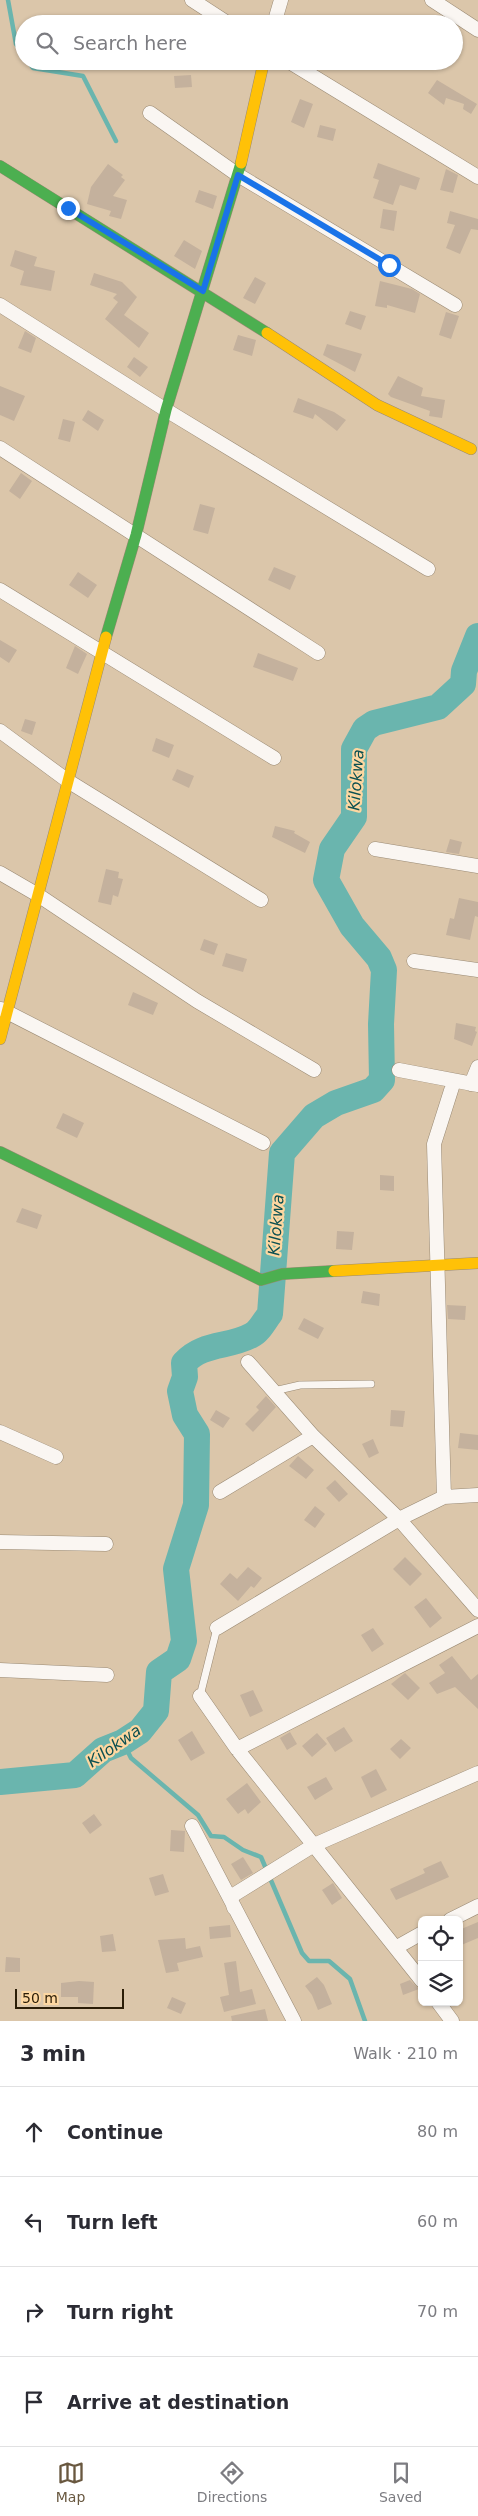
<!DOCTYPE html>
<meta charset="utf-8">
<style>
:root{--surface:#fff;--page:#f7f7f7;--text:#2b2b33;--muted:#7c7c81;--line:#e1e1e2;--accent:#695840}
body{margin:0;font-family:"DejaVu Sans",sans-serif;background:var(--page);color:var(--text)}
.controls{position:absolute;right:15px;bottom:15px;display:grid;overflow:hidden;border-radius:8px;box-shadow:0 1px 4px #0004}
.controls button{width:45px;height:45px;display:grid;place-items:center;padding:0;border:0;border-bottom:1px solid var(--line);background:var(--surface);color:var(--text);font:25px sans-serif}
.scale{position:absolute;left:15px;bottom:12px;width:109px;box-sizing:border-box;padding-left:5px;border:2px solid #2b1d07;border-top:0;font-size:14px;line-height:18px;white-space:nowrap;color:#2b1d07;-webkit-text-stroke:4px #fdd7a1;paint-order:stroke}
.stop{position:absolute;width:15px;height:15px;margin:-11px;border:4px solid #1a73e8;border-radius:50%;background:#fff}
.stop.end{background:#1a73e8;border-color:#fff;box-shadow:0 1px 5px #0008}
.list{margin:0;padding:0;list-style:none}
h2{display:flex;justify-content:space-between;align-items:center;height:65px;margin:0;padding:0 20px;font-size:21px}
h2 small{font-size:16px;font-weight:400;color:var(--muted)}
.list li{display:grid;grid-template-columns:32px 1fr auto;gap:15px;align-items:center;box-sizing:border-box;height:90px;padding:0 20px;border-top:1px solid var(--line)}
.list b{display:block;font-size:19px;white-space:nowrap}
.list em{font-size:16px;font-style:normal;color:var(--muted)}
.icon{flex:none;width:28px;height:28px;fill:none;stroke:currentColor;stroke-width:2;stroke-linecap:round;stroke-linejoin:round}
.map{position:relative;flex:none;width:478px;height:2021px;overflow:hidden}
.search{position:absolute;background:var(--surface);box-shadow:0 1px 4px #0004;left:15px;right:15px;top:15px;height:55px;display:flex;align-items:center;gap:12px;box-sizing:border-box;padding:0 18px;border-radius:28px;color:var(--muted);font-size:19px}
.sheet{height:425px;background:var(--surface)}
nav{display:flex;justify-content:space-around;align-items:center;box-sizing:border-box;height:70px;border-top:1px solid var(--line);background:var(--surface);font-size:14px;color:var(--muted)}
nav a{display:grid;justify-items:center;gap:2px}
nav .on{color:var(--accent)}
.map>svg:first-child{display:block}
.lines{fill:none;stroke-linecap:round;stroke-linejoin:round}
.stream{stroke:#6ab5ae;stroke-width:4.5}
.river{stroke:#6ab5ae;stroke-width:26}
.building{fill:#c4b19d}
.lane-casing{stroke:#9a8a74;stroke-width:8}
.street-casing{stroke:#9a8a74;stroke-width:15}
.fast-casing{stroke:#9a8a74;stroke-width:12}
.slow-casing{stroke:#9a8a74;stroke-width:12}
.lane{stroke:#faf6f2;stroke-width:7}
.street{stroke:#faf6f2;stroke-width:14}
.fast{stroke:#4caf50;stroke-width:11}
.slow{stroke:#ffc107;stroke-width:11}
.route{stroke:#1a73e8;stroke-width:6}
.labels{text-anchor:middle;dominant-baseline:central;stroke-width:4.5;stroke-linejoin:round;paint-order:stroke}
.water-label{font-size:16px;font-style:italic;fill:#0c5051;stroke:#fdd7a1}
</style>
<div class="map">
<svg width="478" height="2021" viewBox="0 0 478 2021">
<rect width="100%" height="100%" fill="#dbc6aa"/>
<g class="lines">
<path class="stream" d="M 8,0 L 16,44 L 24,55
M 28,61 L 33,68 L 83,76 L 116,141
M 123,1742 L 131,1758 L 198,1815 L 211,1836 L 224,1837 L 243,1850 L 261,1857 L 302,1953 L 309,1961 L 329,1961 L 350,1979 L 365,2021"/>
<path class="river" d="M 0,1782 L 75,1775 L 103,1750 L 123,1742 L 140,1731 L 156,1711 L 159,1672 L 178,1659 L 184,1641 L 176,1569 L 196,1505 L 197,1434 L 185,1415 L 180,1391 L 185,1377 L 184,1363 C 203,1342 229,1348 252,1335 C 259,1332 265,1320 270,1314 L 282,1153 L 314,1116 L 336,1103 L 373,1090 L 382,1080 L 381,1024 L 384,970 L 379,958 L 352,926 L 326,880 L 332,849 L 354,817 L 354,749 L 365,729 L 374,723 L 438,707 L 463,684 L 464,671 L 478,636"/>
</g>
<path class="building" d="M 191,75 L 192,87 L 175,88 L 174,76 Z
M 437,80 L 477,104 L 471,114 L 463,109 L 464,104 L 446,98 L 444,105 L 428,93 Z
M 300,99 L 313,104 L 304,128 L 291,122 Z
M 320,125 L 336,129 L 333,141 L 317,137 Z
M 378,163 L 420,178 L 416,190 L 400,185 L 393,205 L 373,198 L 379,180 L 373,178 Z
M 108,164 L 123,175 L 121,177 L 125,180 L 113,196 L 127,200 L 121,219 L 109,216 L 111,211 L 87,204 L 91,187 Z
M 446,169 L 458,175 L 453,193 L 440,190 Z
M 199,190 L 217,196 L 213,209 L 195,202 Z
M 383,209 L 397,211 L 394,231 L 380,228 Z
M 450,211 L 478,219 L 478,230 L 471,229 L 460,254 L 446,248 L 455,225 L 447,223 Z
M 184,240 L 202,251 L 195,269 L 174,256 Z
M 15,250 L 37,257 L 34,266 L 55,271 L 51,291 L 20,285 L 24,271 L 10,266 Z
M 94,273 L 122,282 L 137,297 L 124,315 L 149,333 L 139,348 L 105,319 L 118,302 L 113,298 L 117,294 L 90,285 Z
M 255,277 L 266,283 L 255,304 L 243,298 Z
M 380,281 L 412,289 L 420,294 L 415,313 L 387,305 L 387,308 L 375,306 Z
M 350,311 L 366,316 L 361,330 L 345,324 Z
M 446,312 L 459,316 L 451,339 L 439,335 Z
M 25,331 L 36,338 L 31,353 L 18,348 Z
M 238,335 L 256,340 L 252,356 L 233,350 Z
M 327,344 L 362,354 L 355,372 L 323,355 Z
M 134,357 L 148,367 L 140,377 L 127,367 Z
M 398,376 L 423,388 L 421,396 L 445,400 L 442,418 L 429,416 L 430,411 L 391,397 L 388,394 Z
M 0,386 L 25,396 L 14,421 L 0,415 Z
M 298,398 L 334,412 L 346,420 L 337,431 L 315,414 L 313,419 L 293,412 Z
M 88,410 L 104,420 L 98,431 L 82,420 Z
M 63,419 L 75,422 L 70,442 L 58,439 Z
M 21,473 L 32,481 L 20,499 L 9,491 Z
M 200,504 L 215,508 L 208,534 L 193,530 Z
M 274,567 L 296,576 L 290,590 L 268,580 Z
M 78,572 L 97,585 L 88,598 L 69,585 Z
M 0,640 L 17,650 L 9,663 L 0,657 Z
M 75,646 L 87,654 L 78,674 L 66,668 Z
M 258,653 L 298,668 L 293,681 L 253,667 Z
M 25,719 L 36,722 L 32,735 L 21,731 Z
M 156,738 L 174,745 L 169,758 L 152,751 Z
M 177,769 L 194,776 L 189,788 L 172,780 Z
M 275,826 L 295,831 L 294,833 L 310,842 L 305,853 L 272,837 Z
M 450,839 L 462,842 L 459,854 L 446,852 Z
M 106,869 L 119,872 L 118,878 L 123,879 L 118,897 L 113,895 L 111,905 L 98,902 Z
M 459,898 L 478,902 L 478,917 L 475,916 L 470,940 L 446,935 L 450,918 L 454,919 Z
M 204,939 L 218,944 L 214,955 L 200,950 Z
M 226,953 L 247,959 L 243,972 L 222,966 Z
M 133,992 L 158,1003 L 153,1015 L 128,1005 Z
M 456,1023 L 476,1027 L 475,1031 L 477,1032 L 472,1046 L 454,1039 Z
M 63,1113 L 84,1123 L 77,1138 L 56,1128 Z
M 380,1175 L 394,1176 L 394,1191 L 380,1190 Z
M 22,1208 L 42,1215 L 37,1229 L 16,1222 Z
M 337,1231 L 354,1232 L 352,1250 L 336,1249 Z
M 363,1291 L 380,1294 L 379,1306 L 361,1303 Z
M 447,1305 L 466,1306 L 465,1320 L 448,1319 Z
M 304,1318 L 324,1328 L 318,1339 L 298,1329 Z
M 266,1396 L 276,1407 L 253,1432 L 245,1424 L 259,1410 L 256,1407 Z
M 216,1410 L 230,1418 L 223,1428 L 210,1420 Z
M 391,1410 L 405,1411 L 403,1427 L 390,1426 Z
M 460,1433 L 478,1435 L 478,1450 L 458,1448 Z
M 373,1439 L 379,1453 L 369,1458 L 362,1444 Z
M 298,1456 L 314,1470 L 306,1479 L 289,1466 Z
M 335,1480 L 348,1494 L 339,1502 L 326,1488 Z
M 315,1506 L 325,1514 L 315,1528 L 304,1520 Z
M 405,1557 L 422,1574 L 410,1586 L 393,1569 Z
M 248,1567 L 262,1578 L 254,1588 L 251,1586 L 238,1601 L 220,1584 L 230,1573 L 237,1579 Z
M 426,1598 L 442,1618 L 430,1628 L 414,1607 Z
M 373,1628 L 384,1644 L 372,1652 L 361,1635 Z
M 452,1656 L 471,1680 L 478,1674 L 478,1709 L 455,1687 L 437,1694 L 429,1683 L 445,1673 L 439,1665 Z
M 405,1673 L 420,1688 L 408,1700 L 391,1684 Z
M 253,1690 L 263,1711 L 250,1717 L 240,1695 Z
M 344,1727 L 353,1741 L 335,1752 L 326,1738 Z
M 192,1731 L 205,1753 L 191,1761 L 178,1740 Z
M 290,1732 L 297,1744 L 287,1750 L 280,1738 Z
M 317,1733 L 327,1744 L 312,1757 L 302,1746 Z
M 401,1739 L 411,1748 L 400,1759 L 390,1749 Z
M 376,1769 L 387,1790 L 371,1798 L 361,1777 Z
M 326,1777 L 333,1789 L 315,1800 L 307,1787 Z
M 247,1783 L 261,1802 L 248,1814 L 245,1809 L 238,1814 L 226,1799 Z
M 94,1814 L 102,1825 L 90,1834 L 82,1823 Z
M 171,1830 L 185,1831 L 184,1852 L 170,1851 Z
M 243,1857 L 253,1873 L 241,1880 L 231,1864 Z
M 441,1861 L 449,1877 L 396,1900 L 390,1889 L 425,1873 L 423,1869 Z
M 163,1874 L 169,1892 L 155,1896 L 149,1878 Z
M 333,1883 L 342,1898 L 332,1905 L 322,1890 Z
M 478,1922 L 478,1938 L 459,1946 L 459,1930 Z
M 230,1925 L 231,1937 L 210,1939 L 209,1927 Z
M 113,1934 L 116,1951 L 102,1952 L 100,1936 Z
M 185,1938 L 186,1949 L 200,1946 L 203,1957 L 177,1963 L 179,1971 L 166,1973 L 158,1940 Z
M 6,1957 L 20,1958 L 20,1972 L 5,1972 Z
M 236,1961 L 240,1992 L 252,1989 L 256,2004 L 224,2012 L 220,1997 L 229,1995 L 224,1963 Z
M 317,1977 L 324,1985 L 332,2004 L 318,2010 L 312,1995 L 305,1986 Z
M 410,1980 L 419,1989 L 403,1995 L 400,1984 Z
M 79,1981 L 94,1982 L 93,2004 L 78,2003 L 78,1997 L 61,1997 L 61,1983 Z
M 172,1997 L 186,2003 L 181,2014 L 167,2008 Z
M 265,2009 L 268,2021 L 232,2021 L 231,2016 Z"/>
<g class="lines">
<defs>
<path id="lane" d="M 274,1391 L 300,1385 L 371,1384
M 200,1696 L 217,1628"/>
<path id="street" d="M 192,0 L 229,24
M 432,0 L 478,30
M 274,24 L 281,0
M 288,61 L 478,177
M 150,113 L 238,175 L 455,305
M 0,305 L 166,410 L 428,569
M 0,448 L 318,653
M 0,590 L 274,758
M 0,731 L 68,781 L 261,900
M 375,849 L 478,866
M 0,873 L 38,895 L 197,1001 L 314,1070
M 414,961 L 478,970
M 1,1009 L 263,1143
M 399,1070 L 478,1085
M 471,1084 L 478,1067
M 248,1362 L 313,1436 L 399,1519 L 478,1610
M 0,1432 L 56,1457
M 220,1492 L 313,1436
M 444,1497 L 434,1144 L 454,1081
M 0,1542 L 106,1544
M 217,1628 L 399,1519 L 444,1497 L 478,1495
M 0,1670 L 107,1675
M 200,1696 L 237,1749 L 422,1981
M 237,1749 L 478,1626
M 192,1826 L 294,2021
M 234,1908 L 231,1899 L 235,1894 L 314,1845 L 478,1773
M 450,1920 L 478,1906
M 397,1947 L 422,1933
M 438,2002 L 452,2021"/>
<path id="fast" d="M 0,166 L 267,333
M 106,637 L 136,535 L 166,410 L 241,163
M 0,1152 L 261,1280 L 282,1274 L 334,1271"/>
<path id="slow" d="M 241,163 L 264,61
M 267,333 L 377,405 L 471,449
M 0,1039 L 106,637
M 334,1271 L 478,1263"/>
</defs>
<use href="#lane" class="lane-casing"/>
<use href="#street" class="street-casing"/>
<use href="#fast" class="fast-casing"/>
<use href="#slow" class="slow-casing"/>
<use href="#lane" class="lane"/>
<use href="#street" class="street"/>
<use href="#fast" class="fast"/>
<use href="#slow" class="slow"/>
</g>
<g class="lines">
<path class="route" d="M 68,208 L 203,291 L 238,175 L 389,265"/>
</g>
<g class="labels">
<g class="water-label">
<text transform="translate(356 780) rotate(-86)">Kilokwa</text>
<text transform="translate(276 1225) rotate(-86)">Kilokwa</text>
<text transform="translate(114 1746) rotate(-35)">Kilokwa</text>
</g>
</g>
</svg>
<div class="controls">
<button><svg class="icon" aria-label="locate" viewBox="0 0 24 24"><circle cx="12" cy="12" r="6"/><path d="M12 2v4M12 18v4M2 12h4M18 12h4"/></svg></button>
<button><svg class="icon" aria-label="layers" viewBox="0 0 24 24"><path d="M12 4l9 5-9 5-9-5zM3 14l9 5 9-5"/></svg></button>
</div>
<div class="scale">50 m</div>
<div class="stop" style="left:389px;top:265px"></div>
<div class="stop end" style="left:68px;top:208px"></div>
<div class="search"><svg class="icon" aria-label="search" viewBox="0 0 24 24"><circle cx="10" cy="10" r="6"/><path d="M15 15l6 6"/></svg>Search here</div>
</div>
<section class="sheet">
<h2>3 min<small>Walk · 210 m</small></h2>
<ul class="list">
<li><svg class="icon" aria-label="ahead" viewBox="0 0 24 24"><path d="M12 20V5M6 11l6-6 6 6"/></svg><div><b>Continue</b></div><em>80 m</em></li>
<li><svg class="icon" aria-label="left" viewBox="0 0 24 24"><path d="M17 20v-9H6M10 6l-5 5 5 5"/></svg><div><b>Turn left</b></div><em>60 m</em></li>
<li><svg class="icon" aria-label="right" viewBox="0 0 24 24"><path d="M7 20v-9h11M14 6l5 5-5 5"/></svg><div><b>Turn right</b></div><em>70 m</em></li>
<li><svg class="icon" aria-label="arrive" viewBox="0 0 24 24"><path d="M6 21V4h12l-3 4 3 4H6"/></svg><div><b>Arrive at destination</b></div></li>
</ul>
</section>
<nav>
<a class="on"><svg class="icon" aria-label="map" viewBox="0 0 24 24"><path d="M3 6l6-2 6 2 6-2v14l-6 2-6-2-6 2zM9 4v14M15 6v14"/></svg>Map</a>
<a><svg class="icon" aria-label="directions" viewBox="0 0 24 24"><path d="M12 3l9 9-9 9-9-9zM9 14v-3h6M13 9l2 2-2 2"/></svg>Directions</a>
<a><svg class="icon" aria-label="saved" viewBox="0 0 24 24"><path d="M7 4h10v16l-5-4-5 4z"/></svg>Saved</a>
</nav>
